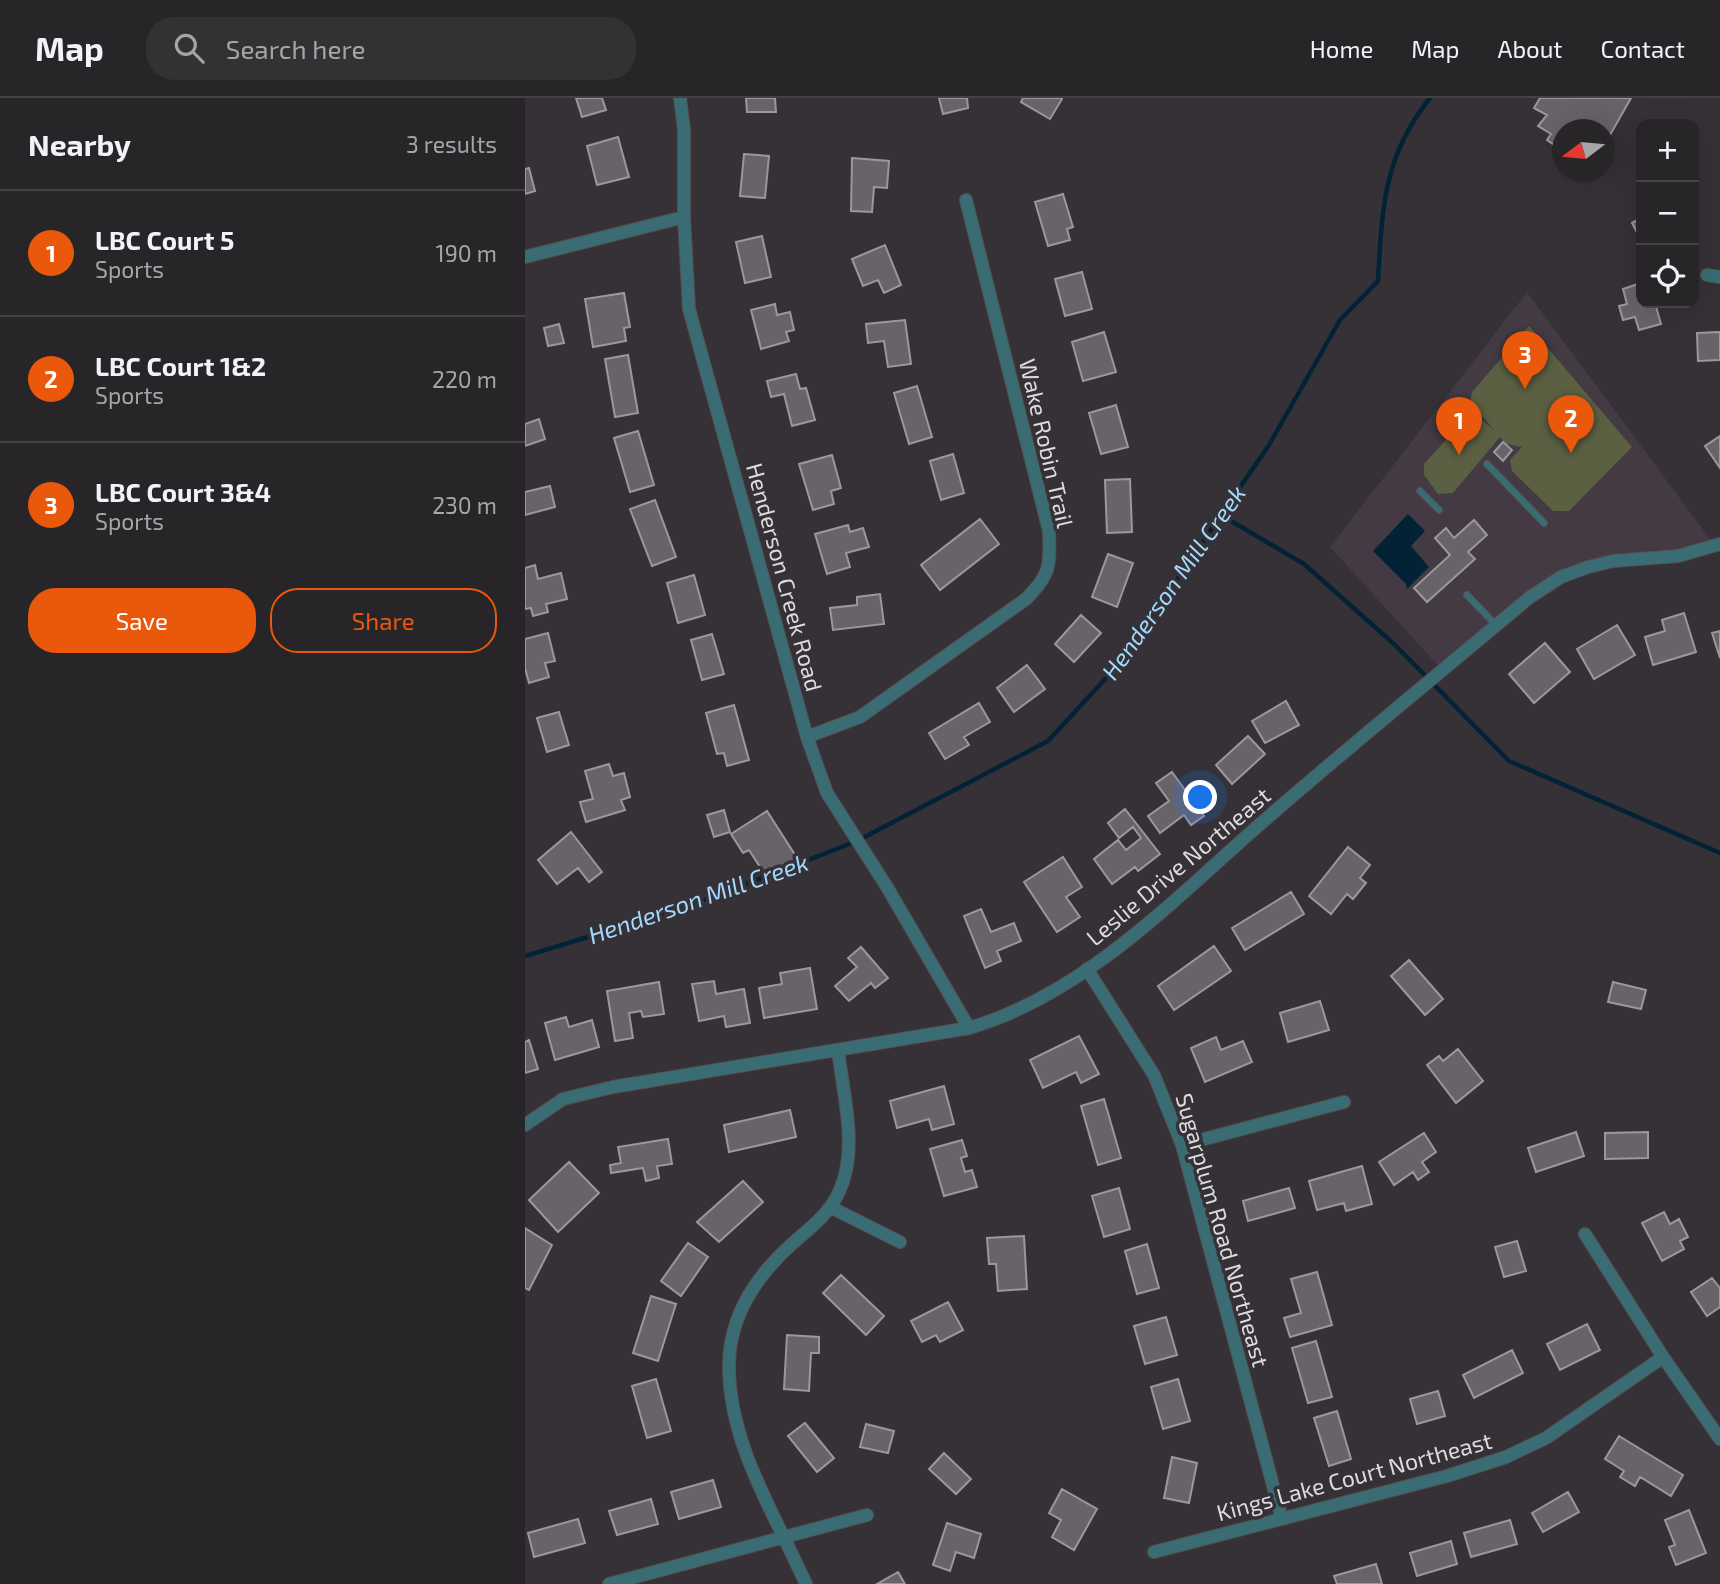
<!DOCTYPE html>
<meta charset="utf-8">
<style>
:root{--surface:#282528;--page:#343134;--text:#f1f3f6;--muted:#a5a5a8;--line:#444245;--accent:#ea580c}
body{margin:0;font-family:"Exo 2",sans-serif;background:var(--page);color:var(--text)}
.controls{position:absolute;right:21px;top:21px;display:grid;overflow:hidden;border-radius:14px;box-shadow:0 7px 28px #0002}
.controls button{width:63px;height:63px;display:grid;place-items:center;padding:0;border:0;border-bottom:2px solid var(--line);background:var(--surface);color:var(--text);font:35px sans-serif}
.compass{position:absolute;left:1027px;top:21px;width:63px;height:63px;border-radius:50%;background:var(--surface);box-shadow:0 7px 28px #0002;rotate:254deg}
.you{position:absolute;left:676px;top:700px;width:24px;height:24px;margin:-18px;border:5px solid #fff;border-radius:50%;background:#1a73e8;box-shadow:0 0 0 10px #1a73e833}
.badge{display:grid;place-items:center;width:46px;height:46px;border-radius:50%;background:var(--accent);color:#fff;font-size:23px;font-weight:700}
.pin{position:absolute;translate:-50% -58px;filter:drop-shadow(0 2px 4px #0008)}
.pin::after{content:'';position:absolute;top:37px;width:24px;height:21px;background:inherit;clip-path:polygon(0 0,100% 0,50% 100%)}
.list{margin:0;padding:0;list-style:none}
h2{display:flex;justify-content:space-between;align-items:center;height:91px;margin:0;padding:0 28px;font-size:30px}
h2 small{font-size:23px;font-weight:400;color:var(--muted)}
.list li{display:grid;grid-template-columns:46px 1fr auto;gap:21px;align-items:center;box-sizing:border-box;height:126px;padding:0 28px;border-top:2px solid var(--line)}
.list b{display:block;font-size:26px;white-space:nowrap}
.list p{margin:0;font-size:23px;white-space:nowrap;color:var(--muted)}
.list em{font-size:23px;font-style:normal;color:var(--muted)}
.actions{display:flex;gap:14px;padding:21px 28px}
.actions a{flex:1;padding:16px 0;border:2px solid var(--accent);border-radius:28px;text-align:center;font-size:24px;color:var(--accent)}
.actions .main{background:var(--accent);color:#fff}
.icon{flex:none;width:38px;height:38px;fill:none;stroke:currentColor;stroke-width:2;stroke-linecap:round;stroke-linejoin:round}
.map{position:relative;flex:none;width:1195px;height:1486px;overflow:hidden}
header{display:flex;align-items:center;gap:42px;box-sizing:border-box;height:98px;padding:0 35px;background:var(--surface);border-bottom:2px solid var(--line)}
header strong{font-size:33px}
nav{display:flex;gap:38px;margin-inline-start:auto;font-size:24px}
.search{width:490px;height:63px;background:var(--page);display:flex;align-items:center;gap:18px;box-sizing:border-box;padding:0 24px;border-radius:28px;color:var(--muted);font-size:26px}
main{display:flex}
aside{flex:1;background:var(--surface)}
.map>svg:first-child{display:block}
.built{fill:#433a43}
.green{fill:#5c6043}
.water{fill:#022335}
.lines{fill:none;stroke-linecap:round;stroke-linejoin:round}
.stream{stroke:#022335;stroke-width:4.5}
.building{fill:#686369;stroke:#9c979c;stroke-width:2}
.lane-casing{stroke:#535054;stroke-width:8}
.street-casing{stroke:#535054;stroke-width:14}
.lane{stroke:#3a6c74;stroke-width:6}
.street{stroke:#3a6c74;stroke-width:12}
.labels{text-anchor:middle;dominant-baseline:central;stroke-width:7;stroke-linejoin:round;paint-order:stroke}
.street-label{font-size:23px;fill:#dedbde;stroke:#353136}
.water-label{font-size:24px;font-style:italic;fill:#a2d9fc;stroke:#353136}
</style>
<header>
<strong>Map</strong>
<div class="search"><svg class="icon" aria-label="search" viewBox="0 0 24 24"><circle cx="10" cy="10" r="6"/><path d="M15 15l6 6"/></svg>Search here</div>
<nav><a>Home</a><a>Map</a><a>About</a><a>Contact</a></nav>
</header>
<main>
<aside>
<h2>Nearby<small>3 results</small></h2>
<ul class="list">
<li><span class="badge">1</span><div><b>LBC Court 5</b><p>Sports</p></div><em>190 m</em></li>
<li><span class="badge">2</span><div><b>LBC Court 1&amp;2</b><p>Sports</p></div><em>220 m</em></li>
<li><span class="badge">3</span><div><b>LBC Court 3&amp;4</b><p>Sports</p></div><em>230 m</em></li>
</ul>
<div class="actions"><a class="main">Save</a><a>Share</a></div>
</aside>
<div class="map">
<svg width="1195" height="1486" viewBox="0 0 1195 1486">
<rect width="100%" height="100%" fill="#353136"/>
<path class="built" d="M 1002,194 L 1188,445 L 1038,474 L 917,572 L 805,449 Z"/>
<path class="green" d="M 1004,228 L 1107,349 L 1044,413 L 1028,413 L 987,373 L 985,362 L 997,349 L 981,346 L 975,339 L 928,395 L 913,396 L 899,377 L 899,366 L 944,316 L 952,318 L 969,332 L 945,304 L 947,294 Z"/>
<path class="water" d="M 883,416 L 900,433 L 886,448 L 904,469 L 882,491 L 881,486 L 848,453 Z"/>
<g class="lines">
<path class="stream" d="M 696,417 L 779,466 L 869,546 L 984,663 L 1195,755
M 260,771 L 332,743 L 523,643 L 595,565 L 744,347 L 815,222 L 853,183 C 857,112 858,58 905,0
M 0,858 L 155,811 L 245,777"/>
</g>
<path class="building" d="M 51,0 L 77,0 L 81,12 L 57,19 Z
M 221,0 L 250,0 L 251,14 L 222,14 Z
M 414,0 L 442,0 L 443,10 L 418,16 Z
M 498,0 L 536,0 L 537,1 L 525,21 L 496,4 Z
M 1015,0 L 1106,0 L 1080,46 L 1080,32 L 1038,32 L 1038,53 L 1022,42 L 1026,36 L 1013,28 L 1022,17 L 1009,10 Z
M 93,39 L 104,79 L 72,87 L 62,48 Z
M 219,56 L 244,58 L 240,100 L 215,98 Z
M 327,60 L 364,63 L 362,90 L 349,89 L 347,114 L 326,113 Z
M 4,70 L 10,93 L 0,96 L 0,71 Z
M 538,96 L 548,129 L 542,131 L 545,142 L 523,148 L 510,104 Z
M 1116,120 L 1116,142 L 1107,125 Z
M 237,138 L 246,179 L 220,185 L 211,144 Z
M 360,147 L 376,187 L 359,195 L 353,182 L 338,188 L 327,161 Z
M 557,174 L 567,211 L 540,218 L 530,181 Z
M 1116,185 L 1116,205 L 1130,205 L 1136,226 L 1114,232 L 1110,219 L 1098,222 L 1094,208 L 1102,206 L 1098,191 Z
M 99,195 L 105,229 L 99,230 L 101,243 L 68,249 L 60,201 Z
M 250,206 L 252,217 L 265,214 L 269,232 L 261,234 L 264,243 L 236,251 L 226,212 Z
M 380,222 L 386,266 L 363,269 L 359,243 L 343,245 L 341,226 Z
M 34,226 L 39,245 L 23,248 L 19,230 Z
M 579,234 L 591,274 L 558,283 L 547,244 Z
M 1195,234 L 1195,262 L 1173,263 L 1172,235 Z
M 103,257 L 113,315 L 90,319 L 80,261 Z
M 271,276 L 275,291 L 281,290 L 290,322 L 267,328 L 259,296 L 246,299 L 242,283 Z
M 392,288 L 407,339 L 384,346 L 369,295 Z
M 591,307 L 603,349 L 576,356 L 564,315 Z
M 14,321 L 20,341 L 0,348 L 0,326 Z
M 113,333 L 129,387 L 105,394 L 89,340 Z
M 1195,338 L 1195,370 L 1180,348 Z
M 978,344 L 987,352 L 978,363 L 969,354 Z
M 428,356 L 439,395 L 416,402 L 405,363 Z
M 307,357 L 316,390 L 306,393 L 309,406 L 288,412 L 274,366 Z
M 605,381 L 607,434 L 582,435 L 580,382 Z
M 25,388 L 30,409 L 0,417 L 0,394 Z
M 130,402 L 151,459 L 127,468 L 105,411 Z
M 455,421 L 474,446 L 415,492 L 396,467 Z
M 949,422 L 962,437 L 943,454 L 950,461 L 902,504 L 889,490 L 925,457 L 910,440 L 921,430 L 929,440 Z
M 323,427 L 325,434 L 338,430 L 344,449 L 321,455 L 325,469 L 302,476 L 290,436 Z
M 583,456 L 608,465 L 592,509 L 567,499 Z
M 10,467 L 13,481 L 36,475 L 42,501 L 21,506 L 23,514 L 8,518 L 6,510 L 0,511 L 0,470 Z
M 169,477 L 180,517 L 153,525 L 142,485 Z
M 355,496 L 359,526 L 308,532 L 305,510 L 332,507 L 332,499 Z
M 1159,515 L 1171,554 L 1128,567 L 1120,539 L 1140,533 L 1137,522 Z
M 556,517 L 576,535 L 549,564 L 530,546 Z
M 1092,527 L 1110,557 L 1069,581 L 1052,551 Z
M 1195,533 L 1195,560 L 1187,535 Z
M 23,535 L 30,563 L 20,565 L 24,579 L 4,585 L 0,570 L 0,541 Z
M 187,536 L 199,576 L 177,582 L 166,542 Z
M 1020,545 L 1045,574 L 1009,605 L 984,576 Z
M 502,567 L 520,591 L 489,614 L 472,590 Z
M 761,603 L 774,627 L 740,645 L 727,623 Z
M 454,605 L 465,624 L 439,639 L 444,647 L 420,661 L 404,635 Z
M 209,607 L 224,662 L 202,668 L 199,655 L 192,656 L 181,615 Z
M 34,614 L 44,647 L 22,654 L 12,620 Z
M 723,638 L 740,656 L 707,686 L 691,667 Z
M 84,666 L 88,678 L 99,675 L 105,699 L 96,702 L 100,712 L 61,724 L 55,704 L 68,701 L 60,673 Z
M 647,674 L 679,718 L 666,727 L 659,717 L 635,735 L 623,718 L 644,703 L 631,685 Z
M 600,711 L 635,756 L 613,773 L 610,769 L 587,786 L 569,761 L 593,742 L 601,752 L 616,740 L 608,729 L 594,740 L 583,725 Z
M 199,712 L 205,734 L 189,739 L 182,717 Z
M 242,713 L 274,763 L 244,783 L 224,752 L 218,755 L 206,736 Z
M 46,734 L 77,774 L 64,784 L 53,770 L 32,786 L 13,762 Z
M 823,749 L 845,767 L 835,780 L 841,785 L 828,801 L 822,796 L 806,816 L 784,798 Z
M 538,759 L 557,789 L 541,799 L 555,819 L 532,834 L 499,784 Z
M 766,794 L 779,816 L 720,852 L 707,830 Z
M 456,811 L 466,834 L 489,825 L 496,843 L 472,853 L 476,863 L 460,870 L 439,818 Z
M 689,848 L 706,873 L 649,912 L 633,888 Z
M 336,849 L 363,880 L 350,890 L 346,885 L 324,903 L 310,888 L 332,869 L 323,860 Z
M 884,862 L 918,901 L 900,917 L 866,878 Z
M 285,870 L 292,911 L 239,920 L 234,890 L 257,886 L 255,875 Z
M 189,883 L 191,896 L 219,891 L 225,925 L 201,929 L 199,918 L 174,923 L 167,886 Z
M 134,884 L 139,916 L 118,919 L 116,913 L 104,915 L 108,940 L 90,943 L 82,893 Z
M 1088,884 L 1121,892 L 1116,911 L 1083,904 Z
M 795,903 L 804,932 L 763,944 L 755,915 Z
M 41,919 L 44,929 L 67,922 L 74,949 L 30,962 L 20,925 Z
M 554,938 L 574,976 L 556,985 L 551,974 L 518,990 L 505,962 Z
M 691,939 L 696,952 L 718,943 L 727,964 L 680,984 L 666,950 Z
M 4,942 L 13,971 L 0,975 L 0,944 Z
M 933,951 L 958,983 L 931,1005 L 902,967 L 914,958 L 918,963 Z
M 419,988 L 429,1026 L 407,1032 L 404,1021 L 372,1030 L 365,1003 Z
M 579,1001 L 596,1060 L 573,1067 L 556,1008 Z
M 265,1012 L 271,1039 L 204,1054 L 199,1027 Z
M 1051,1034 L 1059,1058 L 1011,1074 L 1003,1050 Z
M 1123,1034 L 1123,1060 L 1080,1061 L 1080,1035 Z
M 899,1035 L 911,1054 L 897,1064 L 904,1074 L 893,1082 L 888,1074 L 869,1087 L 854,1064 Z
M 143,1041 L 147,1066 L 132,1068 L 134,1080 L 121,1083 L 118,1070 L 86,1075 L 85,1067 L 96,1065 L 93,1049 Z
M 437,1042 L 442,1058 L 436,1060 L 440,1074 L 447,1072 L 452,1089 L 419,1098 L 405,1051 Z
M 44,1064 L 74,1095 L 33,1134 L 4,1102 Z
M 837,1068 L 847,1106 L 821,1113 L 819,1105 L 792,1112 L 784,1083 Z
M 218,1083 L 238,1104 L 194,1144 L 172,1124 Z
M 594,1090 L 605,1131 L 579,1139 L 567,1098 Z
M 764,1090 L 770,1110 L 723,1123 L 718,1103 Z
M 1139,1114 L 1145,1126 L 1154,1121 L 1163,1139 L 1155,1143 L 1159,1151 L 1137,1163 L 1117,1125 Z
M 0,1130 L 27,1147 L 4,1192 L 0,1190 Z
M 499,1138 L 502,1191 L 473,1193 L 471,1166 L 464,1166 L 462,1140 Z
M 992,1143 L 1001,1173 L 979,1179 L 970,1149 Z
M 163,1145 L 183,1159 L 156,1198 L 136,1183 Z
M 622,1146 L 634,1190 L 612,1196 L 600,1153 Z
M 792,1174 L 807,1227 L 765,1239 L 759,1220 L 776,1215 L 766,1181 Z
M 316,1177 L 359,1218 L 341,1237 L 298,1195 Z
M 1187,1180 L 1195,1190 L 1195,1209 L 1182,1218 L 1166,1194 Z
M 126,1198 L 151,1206 L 133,1263 L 108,1255 Z
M 423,1204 L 438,1232 L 415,1244 L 411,1237 L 397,1244 L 386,1223 Z
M 641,1219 L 652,1257 L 620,1266 L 609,1228 Z
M 1062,1226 L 1075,1252 L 1035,1272 L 1022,1246 Z
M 262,1237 L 294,1239 L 294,1255 L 286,1255 L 284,1293 L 259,1291 Z
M 791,1243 L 807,1299 L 783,1305 L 767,1250 Z
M 987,1252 L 998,1275 L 949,1300 L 938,1277 Z
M 131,1281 L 146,1333 L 122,1340 L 107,1288 Z
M 653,1281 L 665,1323 L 638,1331 L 626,1289 Z
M 913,1293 L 920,1318 L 892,1326 L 885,1301 Z
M 812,1313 L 826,1361 L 804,1368 L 789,1320 Z
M 280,1325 L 309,1360 L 292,1374 L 263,1338 Z
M 341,1326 L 369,1333 L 363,1355 L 335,1349 Z
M 1094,1338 L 1158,1377 L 1146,1398 L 1115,1379 L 1110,1388 L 1095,1379 L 1099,1373 L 1080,1361 Z
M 419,1355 L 446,1381 L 431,1396 L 404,1371 Z
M 647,1359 L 672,1365 L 664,1405 L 639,1400 Z
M 188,1382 L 196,1409 L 154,1421 L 146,1394 Z
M 537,1391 L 572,1411 L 549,1452 L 527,1439 L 536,1422 L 524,1415 Z
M 1043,1394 L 1054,1414 L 1018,1434 L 1007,1415 Z
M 126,1401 L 133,1426 L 92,1437 L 84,1413 Z
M 1164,1412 L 1181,1455 L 1151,1467 L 1144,1449 L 1150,1447 L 1140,1422 Z
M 53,1421 L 60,1445 L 9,1459 L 3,1435 Z
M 985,1422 L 992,1446 L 946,1459 L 939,1435 Z
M 422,1425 L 456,1436 L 449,1460 L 431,1454 L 425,1473 L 408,1467 Z
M 926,1443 L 932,1466 L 892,1478 L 885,1455 Z
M 851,1466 L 857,1486 L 812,1486 L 809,1478 Z
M 373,1474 L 380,1486 L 352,1486 Z"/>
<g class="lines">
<defs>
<path id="lane" d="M 962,366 L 1019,425
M 895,393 L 914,412
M 942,497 L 971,527"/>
<path id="street" d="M 155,0 L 159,32 L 159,119 L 164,211 L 282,639 L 302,695 L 362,789 L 444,930
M 0,159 L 159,119
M 1182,177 L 1195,179
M 282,639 L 335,619 L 501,501 C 526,476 525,468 524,433 L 441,102
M 562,871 L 629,977 L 657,1047 L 757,1421
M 0,1027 L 38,1001 L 88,989 L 444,930 C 561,896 651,799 741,721 C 827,646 917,573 1005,499 L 1036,479 L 1063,469 L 1088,463 L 1153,458 L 1195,446
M 657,1047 L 819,1004
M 305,1109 L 375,1144
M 1060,1136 L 1138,1259 L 1195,1341
M 629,1454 L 922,1378 L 981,1359 L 1021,1340 L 1138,1259
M 84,1486 L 342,1417
M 281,1486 C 250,1416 204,1347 204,1268 C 204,1217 232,1177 268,1145 C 285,1130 305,1115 314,1094 C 334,1052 318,996 313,952"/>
</defs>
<use href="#lane" class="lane-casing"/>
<use href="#street" class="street-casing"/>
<use href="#lane" class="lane"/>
<use href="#street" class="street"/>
</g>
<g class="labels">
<g class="street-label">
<text transform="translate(522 345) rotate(77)">Wake Robin Trail</text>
<text transform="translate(260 479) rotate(75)">Henderson Creek Road</text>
<text transform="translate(653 768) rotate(-40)">Leslie Drive Northeast</text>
<text transform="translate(698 1132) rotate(74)">Sugarplum Road Northeast</text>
<text transform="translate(829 1378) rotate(-15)">Kings Lake Court Northeast</text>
</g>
<g class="water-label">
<text transform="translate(648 484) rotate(-55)">Henderson Mill Creek</text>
<text transform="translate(173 800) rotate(-19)">Henderson Mill Creek</text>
</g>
</g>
</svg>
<div class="controls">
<button>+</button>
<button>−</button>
<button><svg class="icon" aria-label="locate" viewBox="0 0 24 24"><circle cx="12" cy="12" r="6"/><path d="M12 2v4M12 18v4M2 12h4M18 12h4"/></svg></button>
</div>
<svg class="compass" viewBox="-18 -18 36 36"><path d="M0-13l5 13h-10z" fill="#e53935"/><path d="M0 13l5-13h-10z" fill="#a5a5a8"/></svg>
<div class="you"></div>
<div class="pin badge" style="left:934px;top:357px">1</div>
<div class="pin badge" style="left:1046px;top:355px">2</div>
<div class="pin badge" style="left:1000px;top:291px">3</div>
</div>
</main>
